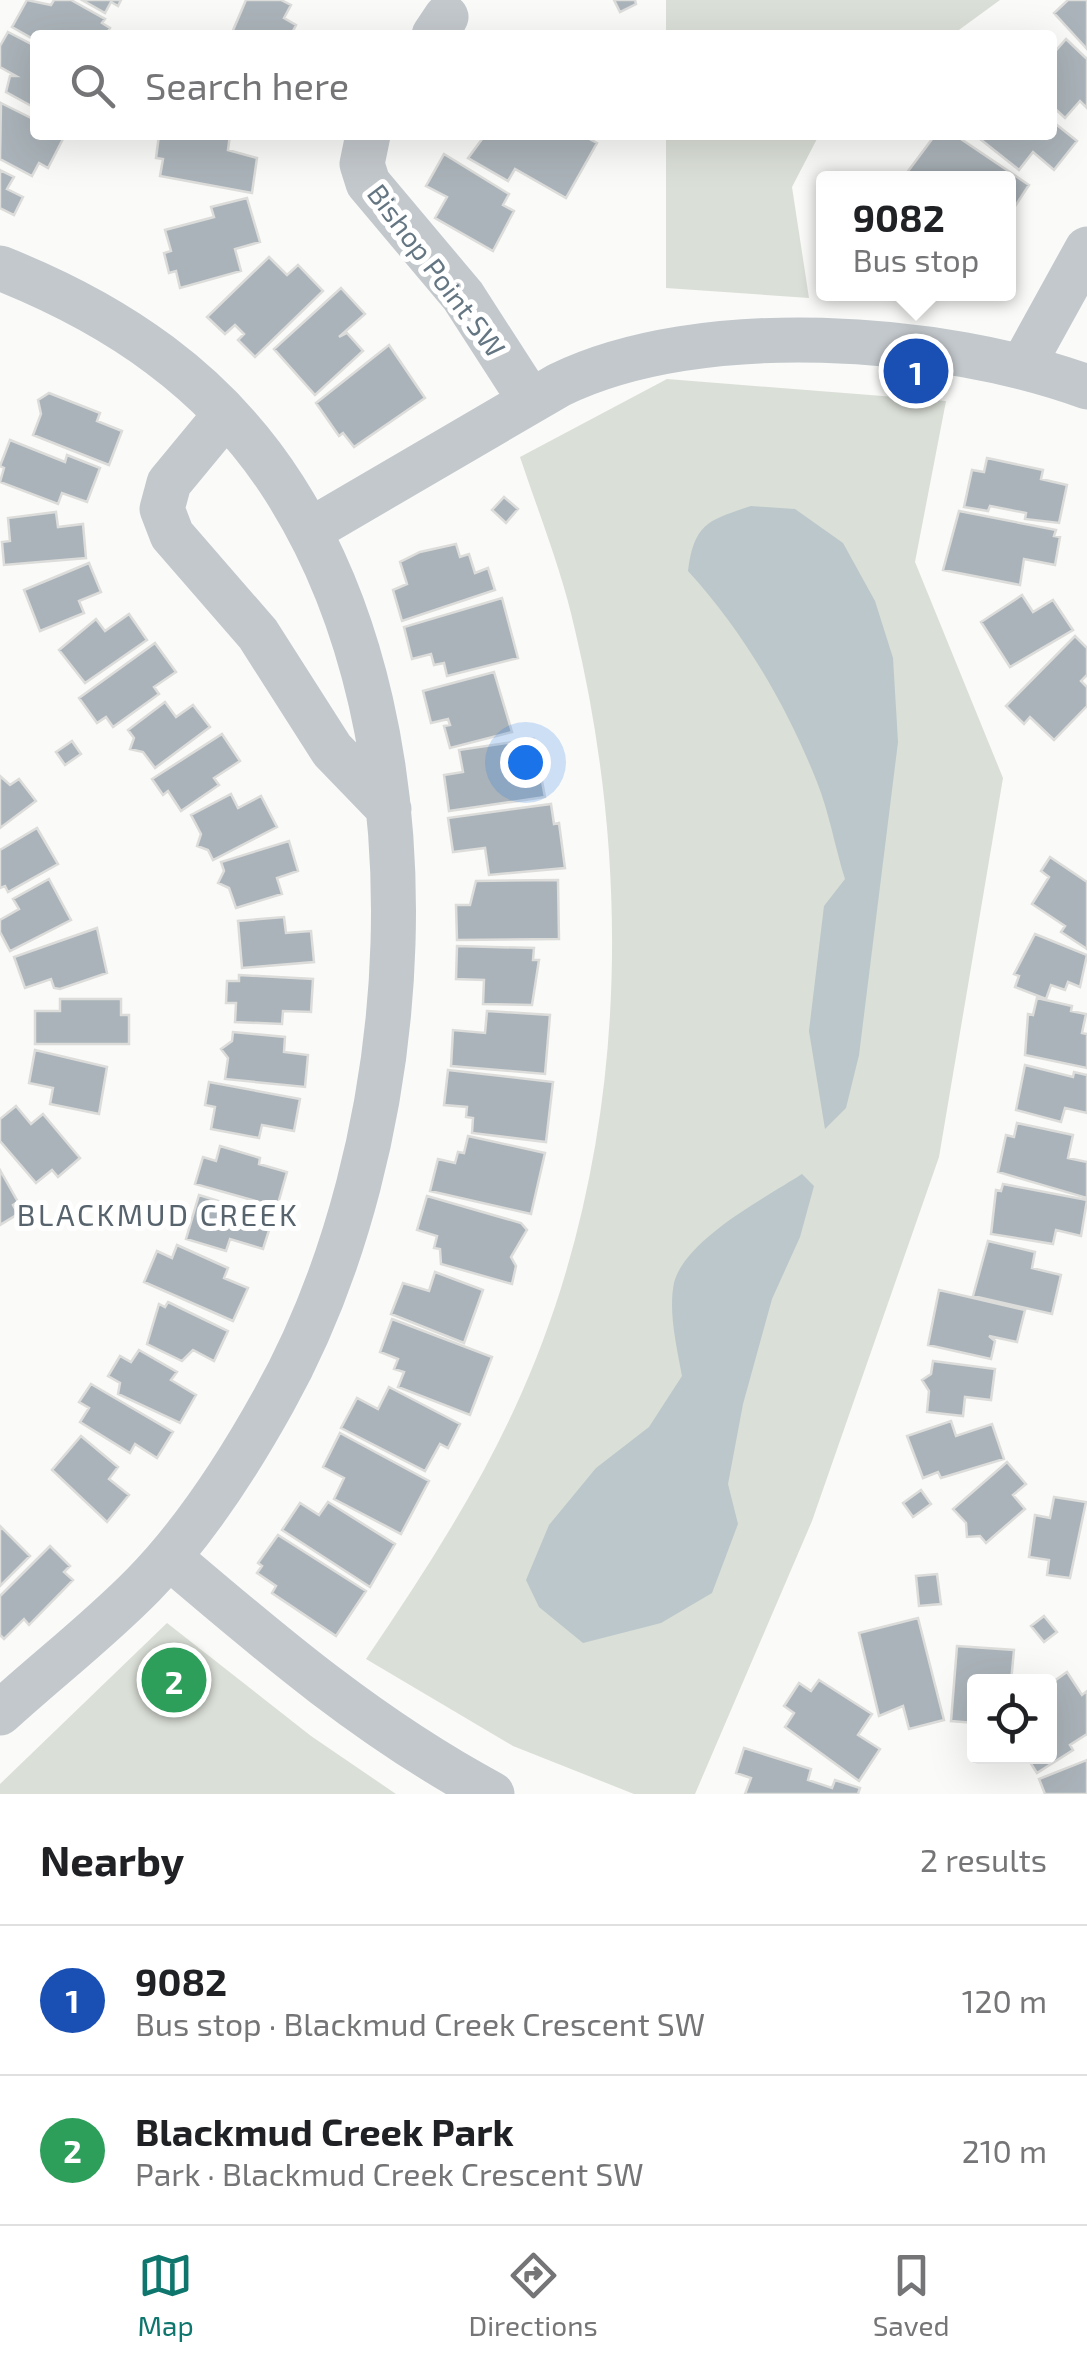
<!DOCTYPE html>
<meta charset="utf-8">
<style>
:root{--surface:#fff;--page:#f6f6f6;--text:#202124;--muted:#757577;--line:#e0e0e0;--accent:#0f766e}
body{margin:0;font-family:"Exo 2",sans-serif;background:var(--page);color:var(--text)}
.controls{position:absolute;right:30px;bottom:30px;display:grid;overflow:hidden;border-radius:10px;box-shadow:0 10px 40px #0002}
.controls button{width:90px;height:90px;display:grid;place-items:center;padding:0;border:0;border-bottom:2px solid var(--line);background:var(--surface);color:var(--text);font:50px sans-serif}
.you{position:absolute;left:525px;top:762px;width:35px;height:35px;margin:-25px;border:8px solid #fff;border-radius:50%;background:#1a73e8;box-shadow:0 0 0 15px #1a73e833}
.badge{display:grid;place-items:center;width:65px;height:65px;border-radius:50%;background:var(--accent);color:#fff;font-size:32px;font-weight:700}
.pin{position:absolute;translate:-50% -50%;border:5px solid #fff;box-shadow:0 2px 10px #0006}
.popup{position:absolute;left:816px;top:171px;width:200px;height:130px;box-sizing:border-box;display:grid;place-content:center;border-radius:10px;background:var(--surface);filter:drop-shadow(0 2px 8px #0005);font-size:32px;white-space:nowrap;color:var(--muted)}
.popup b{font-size:38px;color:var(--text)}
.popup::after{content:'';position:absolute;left:50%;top:100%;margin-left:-20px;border:20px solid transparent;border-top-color:var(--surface)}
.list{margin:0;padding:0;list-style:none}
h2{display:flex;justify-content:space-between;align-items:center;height:130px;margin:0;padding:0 40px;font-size:42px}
h2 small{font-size:32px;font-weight:400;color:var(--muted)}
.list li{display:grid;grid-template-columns:65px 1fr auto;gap:30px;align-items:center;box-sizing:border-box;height:150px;padding:0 40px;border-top:2px solid var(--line)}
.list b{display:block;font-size:38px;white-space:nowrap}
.list p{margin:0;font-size:32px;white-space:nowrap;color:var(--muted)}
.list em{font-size:32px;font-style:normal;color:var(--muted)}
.icon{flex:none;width:55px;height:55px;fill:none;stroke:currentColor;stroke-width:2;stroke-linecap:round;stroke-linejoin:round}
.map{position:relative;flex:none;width:1087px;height:1794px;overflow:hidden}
.search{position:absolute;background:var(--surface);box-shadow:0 10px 40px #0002;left:30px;right:30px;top:30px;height:110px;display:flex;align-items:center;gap:25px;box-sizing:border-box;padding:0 35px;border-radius:10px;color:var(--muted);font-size:38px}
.sheet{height:430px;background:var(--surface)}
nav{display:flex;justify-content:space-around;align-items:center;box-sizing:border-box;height:140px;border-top:2px solid var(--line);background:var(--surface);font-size:28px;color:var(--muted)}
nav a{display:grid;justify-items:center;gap:5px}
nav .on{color:var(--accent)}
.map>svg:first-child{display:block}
.green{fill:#dadfd7}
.water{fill:#bbc7cb}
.building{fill:#aab3b9;stroke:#dcdcda;stroke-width:2.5}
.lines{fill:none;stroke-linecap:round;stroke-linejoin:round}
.minor{stroke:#c3c8cc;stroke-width:45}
.labels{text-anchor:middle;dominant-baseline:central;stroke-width:10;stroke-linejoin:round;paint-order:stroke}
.street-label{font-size:28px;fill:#657683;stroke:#fff}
.neighbourhood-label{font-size:30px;letter-spacing:2.5px;fill:#57646e;stroke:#fff}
</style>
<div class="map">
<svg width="1087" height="1794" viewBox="0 0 1087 1794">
<rect width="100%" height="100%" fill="#fafaf8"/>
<path class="green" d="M 666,0 L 1000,0 L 952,35 L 666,35 Z
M 666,135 L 819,135 L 792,187 L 809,298 L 666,288 Z
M 667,379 L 946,401 L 915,562 L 1003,778 L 939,1157 L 812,1521 L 695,1794 L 634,1794 L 513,1746 L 366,1659 C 420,1579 472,1500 513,1412 C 626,1170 636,887 575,630 C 562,571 539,514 520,457 Z
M 167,1623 L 311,1736 L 396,1794 L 0,1794 L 0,1784 Z"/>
<path class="water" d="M 751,506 L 795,509 L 843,543 L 875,601 L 893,658 L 898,742 L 859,1055 L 846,1108 L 825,1129 L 809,1031 L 824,906 L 845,879 C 835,847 829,812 817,782 C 787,706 743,631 688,571 C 694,523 709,520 751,506 Z
M 802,1174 L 814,1186 L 800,1237 L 772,1299 L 743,1404 L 728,1484 L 738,1524 L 712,1593 L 661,1623 L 583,1643 L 539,1607 L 526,1580 L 549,1525 L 596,1468 L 649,1427 L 682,1376 C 677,1348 668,1312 674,1283 C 685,1239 765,1198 802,1174 Z"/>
<path class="building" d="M 27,0 L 51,5 L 54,0 L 71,0 L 105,19 L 102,23 L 110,28 L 106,35 L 45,34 L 35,35 L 35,40 L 12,27 Z
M 82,0 L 121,0 L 118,6 L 111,2 L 105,13 Z
M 246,0 L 281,0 L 291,5 L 284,18 L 296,25 L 291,35 L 231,35 Z
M 614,0 L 635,0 L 636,4 L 620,12 Z
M 1068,0 L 1087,0 L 1087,49 L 1054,13 Z
M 8,32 L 35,46 L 35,108 L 6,92 L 10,76 L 16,76 L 0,67 L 0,46 Z
M 1066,39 L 1087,59 L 1087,108 L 1080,101 L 1065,118 L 1052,106 L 1052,55 Z
M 1,103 L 35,120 L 35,135 L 65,135 L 48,168 L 39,163 L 32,176 L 0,159 Z
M 1052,121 L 1077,141 L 1054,170 L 1033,152 L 1019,170 L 975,135 L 1052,135 Z
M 159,135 L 230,135 L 228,150 L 257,158 L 252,193 L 160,176 L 163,159 L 156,158 Z
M 485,135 L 582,135 L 597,143 L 566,198 L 515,169 L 508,181 L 468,158 Z
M 935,135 L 955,135 L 1029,185 L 1010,214 L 1008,178 L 903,178 Z
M 444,154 L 509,194 L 503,205 L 514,211 L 493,251 L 435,218 L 447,197 L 426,186 Z
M 0,170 L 14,177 L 7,189 L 23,197 L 14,215 L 0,208 Z
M 247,198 L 260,242 L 235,249 L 241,271 L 180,288 L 176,271 L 169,273 L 164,253 L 171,251 L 165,230 L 214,217 L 211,207 Z
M 269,257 L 287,275 L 298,265 L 323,291 L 255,357 L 238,340 L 244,334 L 235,325 L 225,334 L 207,317 Z
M 341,288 L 365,314 L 339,337 L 347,333 L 363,351 L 315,395 L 274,349 Z
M 389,345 L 425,398 L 354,447 L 343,433 L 339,436 L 316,403 Z
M 49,393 L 100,413 L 97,421 L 122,431 L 109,465 L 33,435 L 41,414 L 38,400 Z
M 10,440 L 65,462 L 67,455 L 100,468 L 87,502 L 62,493 L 58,504 L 0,482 L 4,468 L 0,466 Z
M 987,458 L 1043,470 L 1041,479 L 1067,485 L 1059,523 L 1025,519 L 1026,513 L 990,506 L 988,511 L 964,507 L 972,470 L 984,472 Z
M 504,497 L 518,509 L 506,523 L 492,510 Z
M 959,511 L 1056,530 L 1054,536 L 1060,537 L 1055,565 L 1024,559 L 1020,585 L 943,570 Z
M 56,512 L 58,527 L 83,524 L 86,558 L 4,565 L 2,542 L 10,541 L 8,518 Z
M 456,544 L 460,557 L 469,554 L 475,573 L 488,568 L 495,590 L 402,621 L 393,590 L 407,584 L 400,562 L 420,552 Z
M 89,563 L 101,592 L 79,601 L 84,613 L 40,631 L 24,590 Z
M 1022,595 L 1033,612 L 1053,600 L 1073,630 L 1010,667 L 981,622 Z
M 502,598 L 518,658 L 447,676 L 444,663 L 434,665 L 431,654 L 412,659 L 404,627 Z
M 129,614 L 147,640 L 85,683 L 59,650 L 96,619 L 105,631 Z
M 1075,636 L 1087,648 L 1087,675 L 1081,681 L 1087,687 L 1087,706 L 1054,740 L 1030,717 L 1024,724 L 1006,706 Z
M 155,643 L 176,672 L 154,687 L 159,694 L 113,727 L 106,717 L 97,723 L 79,698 Z
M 494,672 L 512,732 L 450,748 L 444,726 L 450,725 L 448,719 L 431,723 L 423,691 Z
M 165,702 L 176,717 L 193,705 L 210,727 L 155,768 L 143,752 L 130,749 L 134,738 L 128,730 Z
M 222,734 L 240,761 L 214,778 L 219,785 L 181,811 L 168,791 L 163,795 L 152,779 Z
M 534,739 L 545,797 L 449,811 L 444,775 L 463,772 L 459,750 Z
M 72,741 L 81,754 L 65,765 L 56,752 Z
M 0,776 L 10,785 L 19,779 L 36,801 L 0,828 Z
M 231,794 L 238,808 L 261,796 L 277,827 L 213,860 L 208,850 L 197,846 L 201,834 L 191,815 Z
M 551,804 L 554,824 L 559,823 L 565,868 L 489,875 L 485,848 L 453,852 L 448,818 Z
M 37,828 L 58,864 L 8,892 L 5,886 L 0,888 L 0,850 Z
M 289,841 L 298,871 L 277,878 L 282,894 L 236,908 L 229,888 L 218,883 L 224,871 L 221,862 Z
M 1050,857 L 1087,882 L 1087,949 L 1061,932 L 1065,926 L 1032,904 L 1049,877 L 1041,871 Z
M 49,879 L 71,920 L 10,951 L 0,932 L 0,920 L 19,909 L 13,899 Z
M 558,880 L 559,939 L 457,940 L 456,905 L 470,905 L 476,881 Z
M 284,917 L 286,933 L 311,931 L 314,962 L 242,968 L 238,921 Z
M 97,928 L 107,973 L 60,989 L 54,988 L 51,979 L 25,988 L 14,957 Z
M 1035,934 L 1087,955 L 1080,987 L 1068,982 L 1065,990 L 1051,985 L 1046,999 L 1015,987 L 1019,976 L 1014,974 Z
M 457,946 L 534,948 L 533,960 L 539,960 L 532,1005 L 483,1004 L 484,980 L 456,979 Z
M 239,975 L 313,979 L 311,1012 L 283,1011 L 282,1024 L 235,1022 L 236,1003 L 226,1003 L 227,981 L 239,981 Z
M 1037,998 L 1072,1006 L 1071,1011 L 1086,1014 L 1082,1033 L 1087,1034 L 1087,1068 L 1025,1055 L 1028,1014 L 1033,1015 Z
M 60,999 L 121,999 L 121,1015 L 129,1015 L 129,1044 L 35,1044 L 35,1011 L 60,1011 Z
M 487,1011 L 550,1015 L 545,1074 L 451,1066 L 453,1030 L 485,1033 Z
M 233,1032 L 285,1037 L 284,1052 L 308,1055 L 305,1087 L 225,1079 L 228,1058 L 221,1049 L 232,1041 Z
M 35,1050 L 107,1067 L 99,1114 L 50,1104 L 53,1088 L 29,1083 Z
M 1025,1065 L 1073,1077 L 1074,1072 L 1087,1075 L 1087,1113 L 1065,1108 L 1061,1122 L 1016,1110 Z
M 448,1070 L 553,1082 L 546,1142 L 472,1133 L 473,1118 L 466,1117 L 467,1107 L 444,1105 Z
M 209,1082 L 300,1099 L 294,1131 L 262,1125 L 259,1138 L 211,1129 L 215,1107 L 205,1105 Z
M 16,1106 L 31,1124 L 43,1114 L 80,1158 L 58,1177 L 52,1170 L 36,1183 L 0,1141 L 0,1119 Z
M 1017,1123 L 1073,1135 L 1068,1158 L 1087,1162 L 1087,1198 L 998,1172 L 1006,1135 L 1014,1137 Z
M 468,1136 L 545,1153 L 531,1214 L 430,1191 L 438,1159 L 455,1163 L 458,1152 L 464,1153 Z
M 220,1146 L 260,1158 L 259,1164 L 287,1172 L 277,1207 L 195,1184 L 203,1157 L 216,1161 Z
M 0,1170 L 18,1202 L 13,1205 L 18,1214 L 0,1225 Z
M 1003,1184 L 1087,1200 L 1081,1236 L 1056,1230 L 1053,1244 L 991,1234 L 996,1190 L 1001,1191 Z
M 199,1195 L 273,1218 L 263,1249 L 230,1239 L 226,1251 L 186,1239 Z
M 427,1196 L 521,1223 L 527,1230 L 511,1257 L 516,1266 L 512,1284 L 441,1264 L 440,1249 L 434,1248 L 437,1236 L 417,1230 Z
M 988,1241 L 1035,1252 L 1032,1268 L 1061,1275 L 1052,1314 L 973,1296 Z
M 177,1245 L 228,1268 L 224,1278 L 248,1288 L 233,1321 L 144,1282 L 157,1251 L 172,1258 Z
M 435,1272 L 483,1290 L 464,1343 L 391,1314 L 403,1283 L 429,1291 Z
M 939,1290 L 1025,1310 L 1017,1342 L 989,1336 L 995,1341 L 991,1359 L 928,1345 Z
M 168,1302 L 228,1331 L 214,1361 L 193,1350 L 182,1361 L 147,1344 L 159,1304 L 165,1307 Z
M 392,1319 L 492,1357 L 470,1415 L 398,1387 L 404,1372 L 394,1369 L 398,1359 L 380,1352 Z
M 139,1350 L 177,1372 L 171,1380 L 196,1395 L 180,1423 L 118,1394 L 120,1383 L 108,1376 L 120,1356 L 131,1362 Z
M 933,1361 L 995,1369 L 991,1400 L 965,1397 L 963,1416 L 927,1412 L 929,1391 L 922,1380 L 931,1374 Z
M 91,1384 L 173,1432 L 157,1458 L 135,1444 L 130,1453 L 80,1422 L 89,1408 L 79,1402 Z
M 389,1387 L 460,1424 L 448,1448 L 440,1444 L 425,1471 L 341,1428 L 357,1398 L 378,1409 Z
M 951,1421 L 956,1436 L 992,1424 L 1004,1459 L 941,1478 L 938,1472 L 923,1478 L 907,1436 Z
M 340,1433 L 429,1481 L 401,1534 L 334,1499 L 344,1478 L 323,1467 Z
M 81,1436 L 118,1467 L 109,1479 L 129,1495 L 107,1522 L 52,1470 Z
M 1007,1462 L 1026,1484 L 1013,1495 L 1025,1509 L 986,1543 L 980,1536 L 967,1537 L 966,1523 L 953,1509 Z
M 921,1490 L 931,1504 L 913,1517 L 903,1503 Z
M 1054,1497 L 1086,1502 L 1070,1578 L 1047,1575 L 1049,1560 L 1029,1557 L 1035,1515 L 1050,1518 Z
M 328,1502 L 395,1544 L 370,1587 L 282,1530 L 300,1503 L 319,1515 Z
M 0,1526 L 30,1556 L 0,1586 Z
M 278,1535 L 366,1591 L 336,1636 L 272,1593 L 276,1586 L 257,1573 L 262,1566 L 258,1563 Z
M 50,1546 L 70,1566 L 64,1572 L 73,1580 L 29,1625 L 24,1619 L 4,1639 L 0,1635 L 0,1596 Z
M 937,1574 L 941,1604 L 919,1606 L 916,1576 Z
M 1044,1616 L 1057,1632 L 1044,1642 L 1031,1626 Z
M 918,1618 L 944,1720 L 909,1729 L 903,1706 L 879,1716 L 859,1633 Z
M 957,1646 L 1014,1650 L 1011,1682 L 974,1682 L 974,1723 L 951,1721 Z
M 1067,1672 L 1082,1695 L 1087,1691 L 1087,1734 L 1070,1745 L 1073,1750 L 1037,1773 L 1026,1756 L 1050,1756 L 1050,1684 Z
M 819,1680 L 872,1714 L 858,1735 L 880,1749 L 859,1781 L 785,1727 L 794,1713 L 784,1706 L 799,1683 L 811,1691 Z
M 744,1748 L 811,1769 L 808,1780 L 832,1788 L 835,1780 L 860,1788 L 858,1794 L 745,1794 L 751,1778 L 736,1773 Z
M 1087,1760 L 1087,1794 L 1045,1794 L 1039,1779 Z"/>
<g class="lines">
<path class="minor" d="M 434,35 L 446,17
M 368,135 L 362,164 L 368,183 L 463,296 L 530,400
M 0,268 C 116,314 216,381 284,488 C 446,741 416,1146 274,1400 C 238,1465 195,1532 143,1585 C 98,1631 47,1670 0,1713
M 1022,367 L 1087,249
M 226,414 L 169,483 L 162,509 L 172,535 L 258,634 L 332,750 L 389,809
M 309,531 L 559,385 C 700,316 943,334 1087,387
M 169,1557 C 272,1645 372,1730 492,1794"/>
</g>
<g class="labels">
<g class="street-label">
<text transform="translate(437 270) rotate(53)">Bishop Point SW</text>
</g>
<g class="neighbourhood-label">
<text x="158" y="1214">BLACKMUD CREEK</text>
</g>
</g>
</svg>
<div class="controls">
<button><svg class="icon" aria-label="locate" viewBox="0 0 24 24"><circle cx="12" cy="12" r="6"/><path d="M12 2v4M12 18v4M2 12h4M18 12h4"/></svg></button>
</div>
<div class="you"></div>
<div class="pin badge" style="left:916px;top:371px;background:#1a4fb4">1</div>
<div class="popup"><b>9082</b>Bus stop</div>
<div class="pin badge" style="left:174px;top:1680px;background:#2e9e5b">2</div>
<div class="search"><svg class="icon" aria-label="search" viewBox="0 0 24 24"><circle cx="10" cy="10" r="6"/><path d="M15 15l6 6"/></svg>Search here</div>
</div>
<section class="sheet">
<h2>Nearby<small>2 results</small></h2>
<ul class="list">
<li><span class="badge" style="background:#1a4fb4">1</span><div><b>9082</b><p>Bus stop · Blackmud Creek Crescent SW</p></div><em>120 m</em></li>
<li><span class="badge" style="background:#2e9e5b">2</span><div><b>Blackmud Creek Park</b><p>Park · Blackmud Creek Crescent SW</p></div><em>210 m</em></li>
</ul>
</section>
<nav>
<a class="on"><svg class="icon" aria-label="map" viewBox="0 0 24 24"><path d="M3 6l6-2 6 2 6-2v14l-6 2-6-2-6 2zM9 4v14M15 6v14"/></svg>Map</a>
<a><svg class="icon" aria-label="directions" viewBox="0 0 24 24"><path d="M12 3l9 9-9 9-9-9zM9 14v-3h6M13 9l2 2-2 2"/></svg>Directions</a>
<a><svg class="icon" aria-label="saved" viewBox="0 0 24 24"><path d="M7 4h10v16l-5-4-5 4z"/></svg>Saved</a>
</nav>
